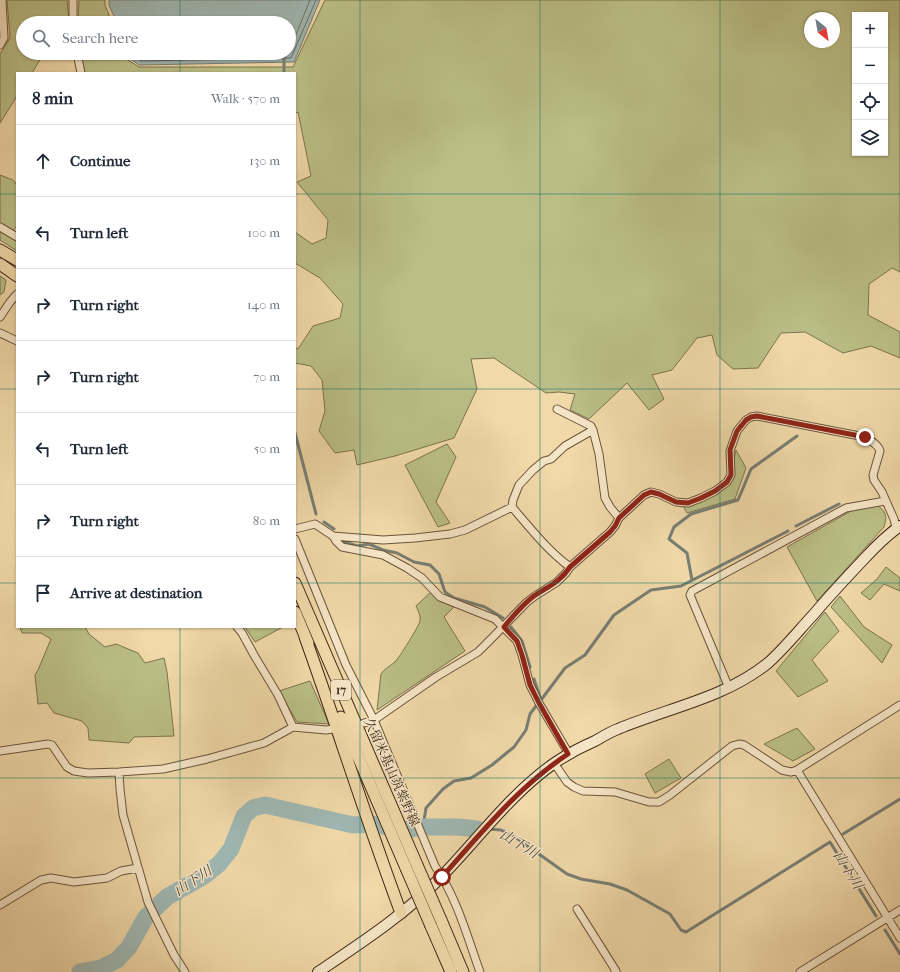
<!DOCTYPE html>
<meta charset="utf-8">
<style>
:root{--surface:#fff;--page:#f6f6f7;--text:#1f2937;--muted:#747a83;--line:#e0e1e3}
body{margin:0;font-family:"IM FELL French Canon","Noto Serif JP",serif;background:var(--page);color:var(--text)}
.controls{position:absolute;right:12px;top:12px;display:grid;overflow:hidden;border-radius:0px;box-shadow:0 1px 3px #0004}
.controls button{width:36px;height:36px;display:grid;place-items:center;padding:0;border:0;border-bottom:1px solid var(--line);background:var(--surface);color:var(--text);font:20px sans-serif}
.compass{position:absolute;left:804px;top:12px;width:36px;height:36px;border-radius:50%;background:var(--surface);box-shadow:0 1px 3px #0004;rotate:149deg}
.stop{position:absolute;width:12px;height:12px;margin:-9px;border:3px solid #8f2418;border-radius:50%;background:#fff}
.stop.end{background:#8f2418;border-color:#fff;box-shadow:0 1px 4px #0008}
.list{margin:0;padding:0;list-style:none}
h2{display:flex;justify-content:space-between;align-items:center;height:52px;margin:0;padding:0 16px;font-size:17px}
h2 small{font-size:13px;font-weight:400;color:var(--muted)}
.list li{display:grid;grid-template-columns:26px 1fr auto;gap:12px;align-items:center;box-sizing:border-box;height:72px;padding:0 16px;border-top:1px solid var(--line)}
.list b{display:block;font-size:15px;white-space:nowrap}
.list em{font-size:13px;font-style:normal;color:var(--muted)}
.icon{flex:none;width:22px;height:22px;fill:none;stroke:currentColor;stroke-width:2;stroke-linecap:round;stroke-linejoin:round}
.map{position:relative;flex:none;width:900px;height:972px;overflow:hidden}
.search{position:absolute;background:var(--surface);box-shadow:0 1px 3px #0004;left:16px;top:16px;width:280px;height:44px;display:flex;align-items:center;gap:10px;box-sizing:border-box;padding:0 14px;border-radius:22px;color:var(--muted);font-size:15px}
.panel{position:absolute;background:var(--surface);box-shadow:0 1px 3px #0004;left:16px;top:72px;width:280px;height:556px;border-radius:0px}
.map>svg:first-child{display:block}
.green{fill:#bbbf87;stroke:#7c734e;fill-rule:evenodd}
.water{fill:#9fb8b3;stroke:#787e74}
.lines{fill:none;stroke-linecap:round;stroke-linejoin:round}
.shore{stroke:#6e7064;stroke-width:1}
.stream{stroke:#787e74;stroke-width:3}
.river{stroke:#9fb8b3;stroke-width:17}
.street-casing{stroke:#6a543b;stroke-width:9}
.secondary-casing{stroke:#3d2716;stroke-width:12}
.primary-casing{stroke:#3d2716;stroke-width:13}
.street{stroke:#f6e6c7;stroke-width:7}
.secondary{stroke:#f6e6c7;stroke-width:10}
.primary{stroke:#f1d9a9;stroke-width:11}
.primary-bridge-casing{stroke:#3d2716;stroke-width:13;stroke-linecap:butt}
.primary-bridge{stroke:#f1d9a9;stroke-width:11}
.route{stroke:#8f2418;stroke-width:5}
.grid{fill:none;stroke:#0f766e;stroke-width:1;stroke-opacity:0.55}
.labels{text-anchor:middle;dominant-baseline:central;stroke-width:3;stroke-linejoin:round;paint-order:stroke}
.shield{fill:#f6e6c7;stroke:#74604b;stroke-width:1}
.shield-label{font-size:12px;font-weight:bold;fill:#3d2716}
.street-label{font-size:13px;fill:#3d2716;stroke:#f6e6c7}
.water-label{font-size:14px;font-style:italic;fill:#564b3d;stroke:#f6e6c7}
</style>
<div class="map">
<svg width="900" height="972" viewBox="0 0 900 972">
<rect width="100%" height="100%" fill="#f1d9a9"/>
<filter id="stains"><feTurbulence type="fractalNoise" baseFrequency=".005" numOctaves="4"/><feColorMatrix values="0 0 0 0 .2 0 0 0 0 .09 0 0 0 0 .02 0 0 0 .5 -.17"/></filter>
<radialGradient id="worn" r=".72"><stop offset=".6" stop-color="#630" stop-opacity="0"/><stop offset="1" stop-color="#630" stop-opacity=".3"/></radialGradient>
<path class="green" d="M 7,0 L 67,0 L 69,23 L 23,23 L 23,53 L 47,53 L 41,58 L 32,73 L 17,73 L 17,96 L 0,123 L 0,54 L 10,38 Z
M 79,0 L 105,0 L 105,5 L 112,23 L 78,23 Z
M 325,0 L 900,0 L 900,272 L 892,268 L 869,284 L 868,315 L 900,332 L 900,358 L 871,346 L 843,353 L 805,332 L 781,333 L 758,368 L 733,369 L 717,355 L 712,335 L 697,338 L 672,370 L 652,375 L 664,399 L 649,410 L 627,383 L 589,419 L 570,410 L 575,394 L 559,392 L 546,393 L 494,358 L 471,359 L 477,389 L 454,438 L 395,456 L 357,465 L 354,450 L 335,453 L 319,431 L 325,411 L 322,380 L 311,366 L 295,363 L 295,347 L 298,349 L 313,326 L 340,318 L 343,304 L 320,278 L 295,263 L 295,232 L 312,244 L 326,238 L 328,220 L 297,182 L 311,176 L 298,112 L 295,113 L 295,73 L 85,73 L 80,53 L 125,53 L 128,60 L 139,67 L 293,67 ZM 855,15 L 885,15 L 885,153 L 855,153 ZM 810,18 L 834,18 L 834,42 L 810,42 Z
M 0,175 L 13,180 L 17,185 L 17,226 L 9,235 L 17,241 L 17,251 L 0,240 Z
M 0,276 L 6,280 L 4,292 L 0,295 Z
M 447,444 L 456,457 L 436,502 L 450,523 L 438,527 L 405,465 Z
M 736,450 L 746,468 L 735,499 L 687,513 L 683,506 L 704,500 L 729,485 Z
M 876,505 C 887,511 887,517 884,527 L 817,601 L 787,547 L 851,511 Z
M 886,567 L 900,578 L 900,591 L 884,584 L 870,600 L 861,593 L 877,579 Z
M 431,592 L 454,607 L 444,617 L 465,651 L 377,710 L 381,674 C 384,669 390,666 395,662 C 399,658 419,626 420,621 C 421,616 418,610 416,606 Z
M 840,596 L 864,627 L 892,645 L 882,663 L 831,607 Z
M 825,612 L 839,631 L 812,660 L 828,681 L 798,697 L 776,671 Z
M 20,627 L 85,627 L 89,634 L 105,647 L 116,644 L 138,653 L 145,663 L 164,658 L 167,672 L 174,736 L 134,737 L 129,743 L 89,740 L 88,728 L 82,721 L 54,713 L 47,703 L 38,704 L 35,675 L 38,670 L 51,639 L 41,633 L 22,633 Z
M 245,627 L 283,627 L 255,642 Z
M 310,681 L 329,724 L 297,722 L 279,691 Z
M 797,728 L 815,749 L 793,761 L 764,744 Z
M 669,759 L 681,778 L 655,793 L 645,774 Z"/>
<path class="water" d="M 109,0 L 320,0 L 294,62 L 139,65 L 132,60 L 129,53 L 289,53 L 289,23 L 117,23 L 109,5 Z"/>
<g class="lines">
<path class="shore" d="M 289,52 L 310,0
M 133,53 L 135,58 L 141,61 L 291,58 L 316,0
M 138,53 L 143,56 L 288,53"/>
<path class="stream" d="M 284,53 L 284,73
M 295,433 L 316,514
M 324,522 L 334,529
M 796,526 L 839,504
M 342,541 L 357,546 L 369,544 L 383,550 L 397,553 L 414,562 L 430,565 L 439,574 L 445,592 L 454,598 L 485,607 L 503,618
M 692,580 L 687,553 L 669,539 L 674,527 L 691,514 L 738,500 L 751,469 L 797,436
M 511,627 L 522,641 L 530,667
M 534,679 L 541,700
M 541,700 L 565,668 L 585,655 L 614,615 L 651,590 L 681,586 L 788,531
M 423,827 L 426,808 L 443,789 L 454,781 L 471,778 L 492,765 L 514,747 L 526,730 L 530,714 L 536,706
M 488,829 L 501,830 L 515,837 L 567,874 L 581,879 L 610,884 L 627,890 L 670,914 L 681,930 L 686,932 L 830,842 L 876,916
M 843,834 L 900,799
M 885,930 L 900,954"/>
<path class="river" d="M 80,972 L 101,968 L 117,960 L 129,947 L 146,917 L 167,897 L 204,876 L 219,864 L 231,849 L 244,816 L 253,808 L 265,805 L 353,825 L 372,824 L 403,830 L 423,827 L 459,827 L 477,829"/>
<defs>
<path id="street" d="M 73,0 L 73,23
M 0,45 L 4,38 L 2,0
M 77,53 L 81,73
M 0,227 L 17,237
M 0,317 L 10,302 L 17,294
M 0,333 L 17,341
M 557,409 L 591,426 L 593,430 L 599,454 L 605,498 L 610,507 L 619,518
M 295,529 L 315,524 L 333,536 L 336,541 L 342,547 L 383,555 L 407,568 L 422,578 L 440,597 L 495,619 L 517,641 L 522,655 L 530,685 L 539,703 L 569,754
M 333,536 L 383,540 L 415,538 L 450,534 L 465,530 L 512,507
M 295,539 L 346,665 L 374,720 L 435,866 C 457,898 467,936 480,972
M 570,567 C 548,551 530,528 512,507 L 513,500 L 519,485 L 533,470 L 544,461 L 551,459 L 565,446 L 593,430
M 237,627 L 242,633 L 254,655 L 278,695 L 293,727
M 729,688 L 690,595 L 692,591 L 846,508 L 885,501
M 364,723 L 374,720 L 436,677 L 478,652 L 493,637 L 527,602 L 535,596 L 557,582 L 566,573 L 570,567 L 610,532 L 615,526 L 619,518 L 644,495 L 651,492 L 659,494 L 676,502 L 688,503 L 701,498 L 715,491 L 727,482 L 731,475 L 730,451 L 737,431 L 746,420 L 751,417 L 757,416 L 865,437 C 871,441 878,444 880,451 L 873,475 L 874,480 L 882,492 L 894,519 L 896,528
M 0,751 L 48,744 L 52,745 L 67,767 L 74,771 L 88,773 L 119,772 L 163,769 L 207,759 L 264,743 L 293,727 L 326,730 L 333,729
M 554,763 L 567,782 L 574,787 L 583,791 L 615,792 L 649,802 L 659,802 L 670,795 L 732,746 L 739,744 L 744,745 L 782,770 L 791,772 L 797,770 L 900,705
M 797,770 L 900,938
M 119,772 L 120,789 L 123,815 L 148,902 L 174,955 L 185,972
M 0,905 L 41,880 L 51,878 L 74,882 L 107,878 L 121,871 L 138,868
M 577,909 L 616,971 L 615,972
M 800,972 L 900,910"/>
<path id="secondary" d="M 318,972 C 361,943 406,914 442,876 C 479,838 511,793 556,762 C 568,754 581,747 595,741 C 602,737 610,732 618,729 C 668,708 725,698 768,663 C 785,648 799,630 814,614 C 830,595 847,577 864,559 C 875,547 887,535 900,526"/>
<path id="primary" d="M 0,250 L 17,260
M 0,264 L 17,276
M 295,583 L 417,865
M 295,612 L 308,643
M 305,637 C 338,729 367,822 401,913
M 341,717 L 406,868
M 441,920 L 463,972
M 431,926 L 451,972"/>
</defs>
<use href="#street" class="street-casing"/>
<use href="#secondary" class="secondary-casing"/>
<use href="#primary" class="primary-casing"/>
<use href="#street" class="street"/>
<use href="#secondary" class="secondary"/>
<use href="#primary" class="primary"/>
<defs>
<path id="primary-bridge" d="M 417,865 L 441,920
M 406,868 L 431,926"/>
</defs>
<use href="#primary-bridge" class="primary-bridge-casing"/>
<use href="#primary-bridge" class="primary-bridge"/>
</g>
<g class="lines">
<path class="route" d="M 442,877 C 481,833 519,786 568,754 L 539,703 L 530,685 L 522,655 L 517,641 L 504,627 C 513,616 523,604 534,596 C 549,586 560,582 570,567 L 610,532 L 615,526 L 619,518 L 644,495 L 651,492 L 659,494 L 676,502 L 688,503 L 701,498 L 715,491 L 727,482 L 731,475 L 730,450 L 737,431 L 746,420 L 751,417 L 757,416 L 865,437"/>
</g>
<path class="grid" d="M 180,0 L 180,23M 360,0 L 360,972M 540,0 L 540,972M 720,0 L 720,972M 180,53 L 180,73M 0,194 L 17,194M 295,194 L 900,194M 0,389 L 17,389M 295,389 L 900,389M 0,583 L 17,583M 295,583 L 900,583M 180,627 L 180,972M 0,778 L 900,778"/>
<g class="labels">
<rect class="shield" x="331" y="680" width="20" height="20" rx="3"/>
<g class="shield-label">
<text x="341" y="690">17</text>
</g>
<g class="street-label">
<text transform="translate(392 772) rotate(66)">久留米基山筑紫野線</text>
</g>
<g class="water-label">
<text transform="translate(519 844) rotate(31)">山下川</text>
<text transform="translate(848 870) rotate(58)">山下川</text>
<text transform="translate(193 881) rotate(-33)">山下川</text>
</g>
</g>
<rect width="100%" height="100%" filter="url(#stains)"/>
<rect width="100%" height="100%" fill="url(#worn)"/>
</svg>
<div class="controls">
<button>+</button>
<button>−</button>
<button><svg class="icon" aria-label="locate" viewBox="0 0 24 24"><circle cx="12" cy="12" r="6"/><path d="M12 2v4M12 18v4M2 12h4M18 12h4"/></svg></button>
<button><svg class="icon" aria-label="layers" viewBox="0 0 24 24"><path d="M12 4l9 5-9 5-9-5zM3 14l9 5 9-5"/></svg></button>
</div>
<svg class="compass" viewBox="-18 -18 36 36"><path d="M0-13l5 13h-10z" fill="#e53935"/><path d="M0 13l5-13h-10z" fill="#747a83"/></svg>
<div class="stop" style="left:442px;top:877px"></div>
<div class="stop end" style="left:865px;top:437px"></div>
<div class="search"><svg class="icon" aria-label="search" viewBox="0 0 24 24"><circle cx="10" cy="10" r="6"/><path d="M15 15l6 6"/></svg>Search here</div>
<section class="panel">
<h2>8 min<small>Walk · 570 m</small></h2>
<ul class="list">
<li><svg class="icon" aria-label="ahead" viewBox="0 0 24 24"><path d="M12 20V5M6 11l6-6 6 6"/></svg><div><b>Continue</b></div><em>130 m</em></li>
<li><svg class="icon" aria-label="left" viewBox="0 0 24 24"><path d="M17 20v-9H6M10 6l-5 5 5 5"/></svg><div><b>Turn left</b></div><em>100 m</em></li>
<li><svg class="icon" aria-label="right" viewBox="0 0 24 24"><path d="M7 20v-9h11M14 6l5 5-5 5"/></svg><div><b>Turn right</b></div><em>140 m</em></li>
<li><svg class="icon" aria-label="right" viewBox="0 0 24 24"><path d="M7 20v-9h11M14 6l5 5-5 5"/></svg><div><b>Turn right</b></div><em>70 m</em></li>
<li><svg class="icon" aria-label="left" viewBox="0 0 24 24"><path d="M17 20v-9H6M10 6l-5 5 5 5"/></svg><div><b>Turn left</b></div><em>50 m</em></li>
<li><svg class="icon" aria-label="right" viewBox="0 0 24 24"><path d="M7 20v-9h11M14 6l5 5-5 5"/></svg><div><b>Turn right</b></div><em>80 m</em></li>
<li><svg class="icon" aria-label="arrive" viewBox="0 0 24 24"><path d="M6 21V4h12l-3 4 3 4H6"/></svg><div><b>Arrive at destination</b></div></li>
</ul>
</section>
</div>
